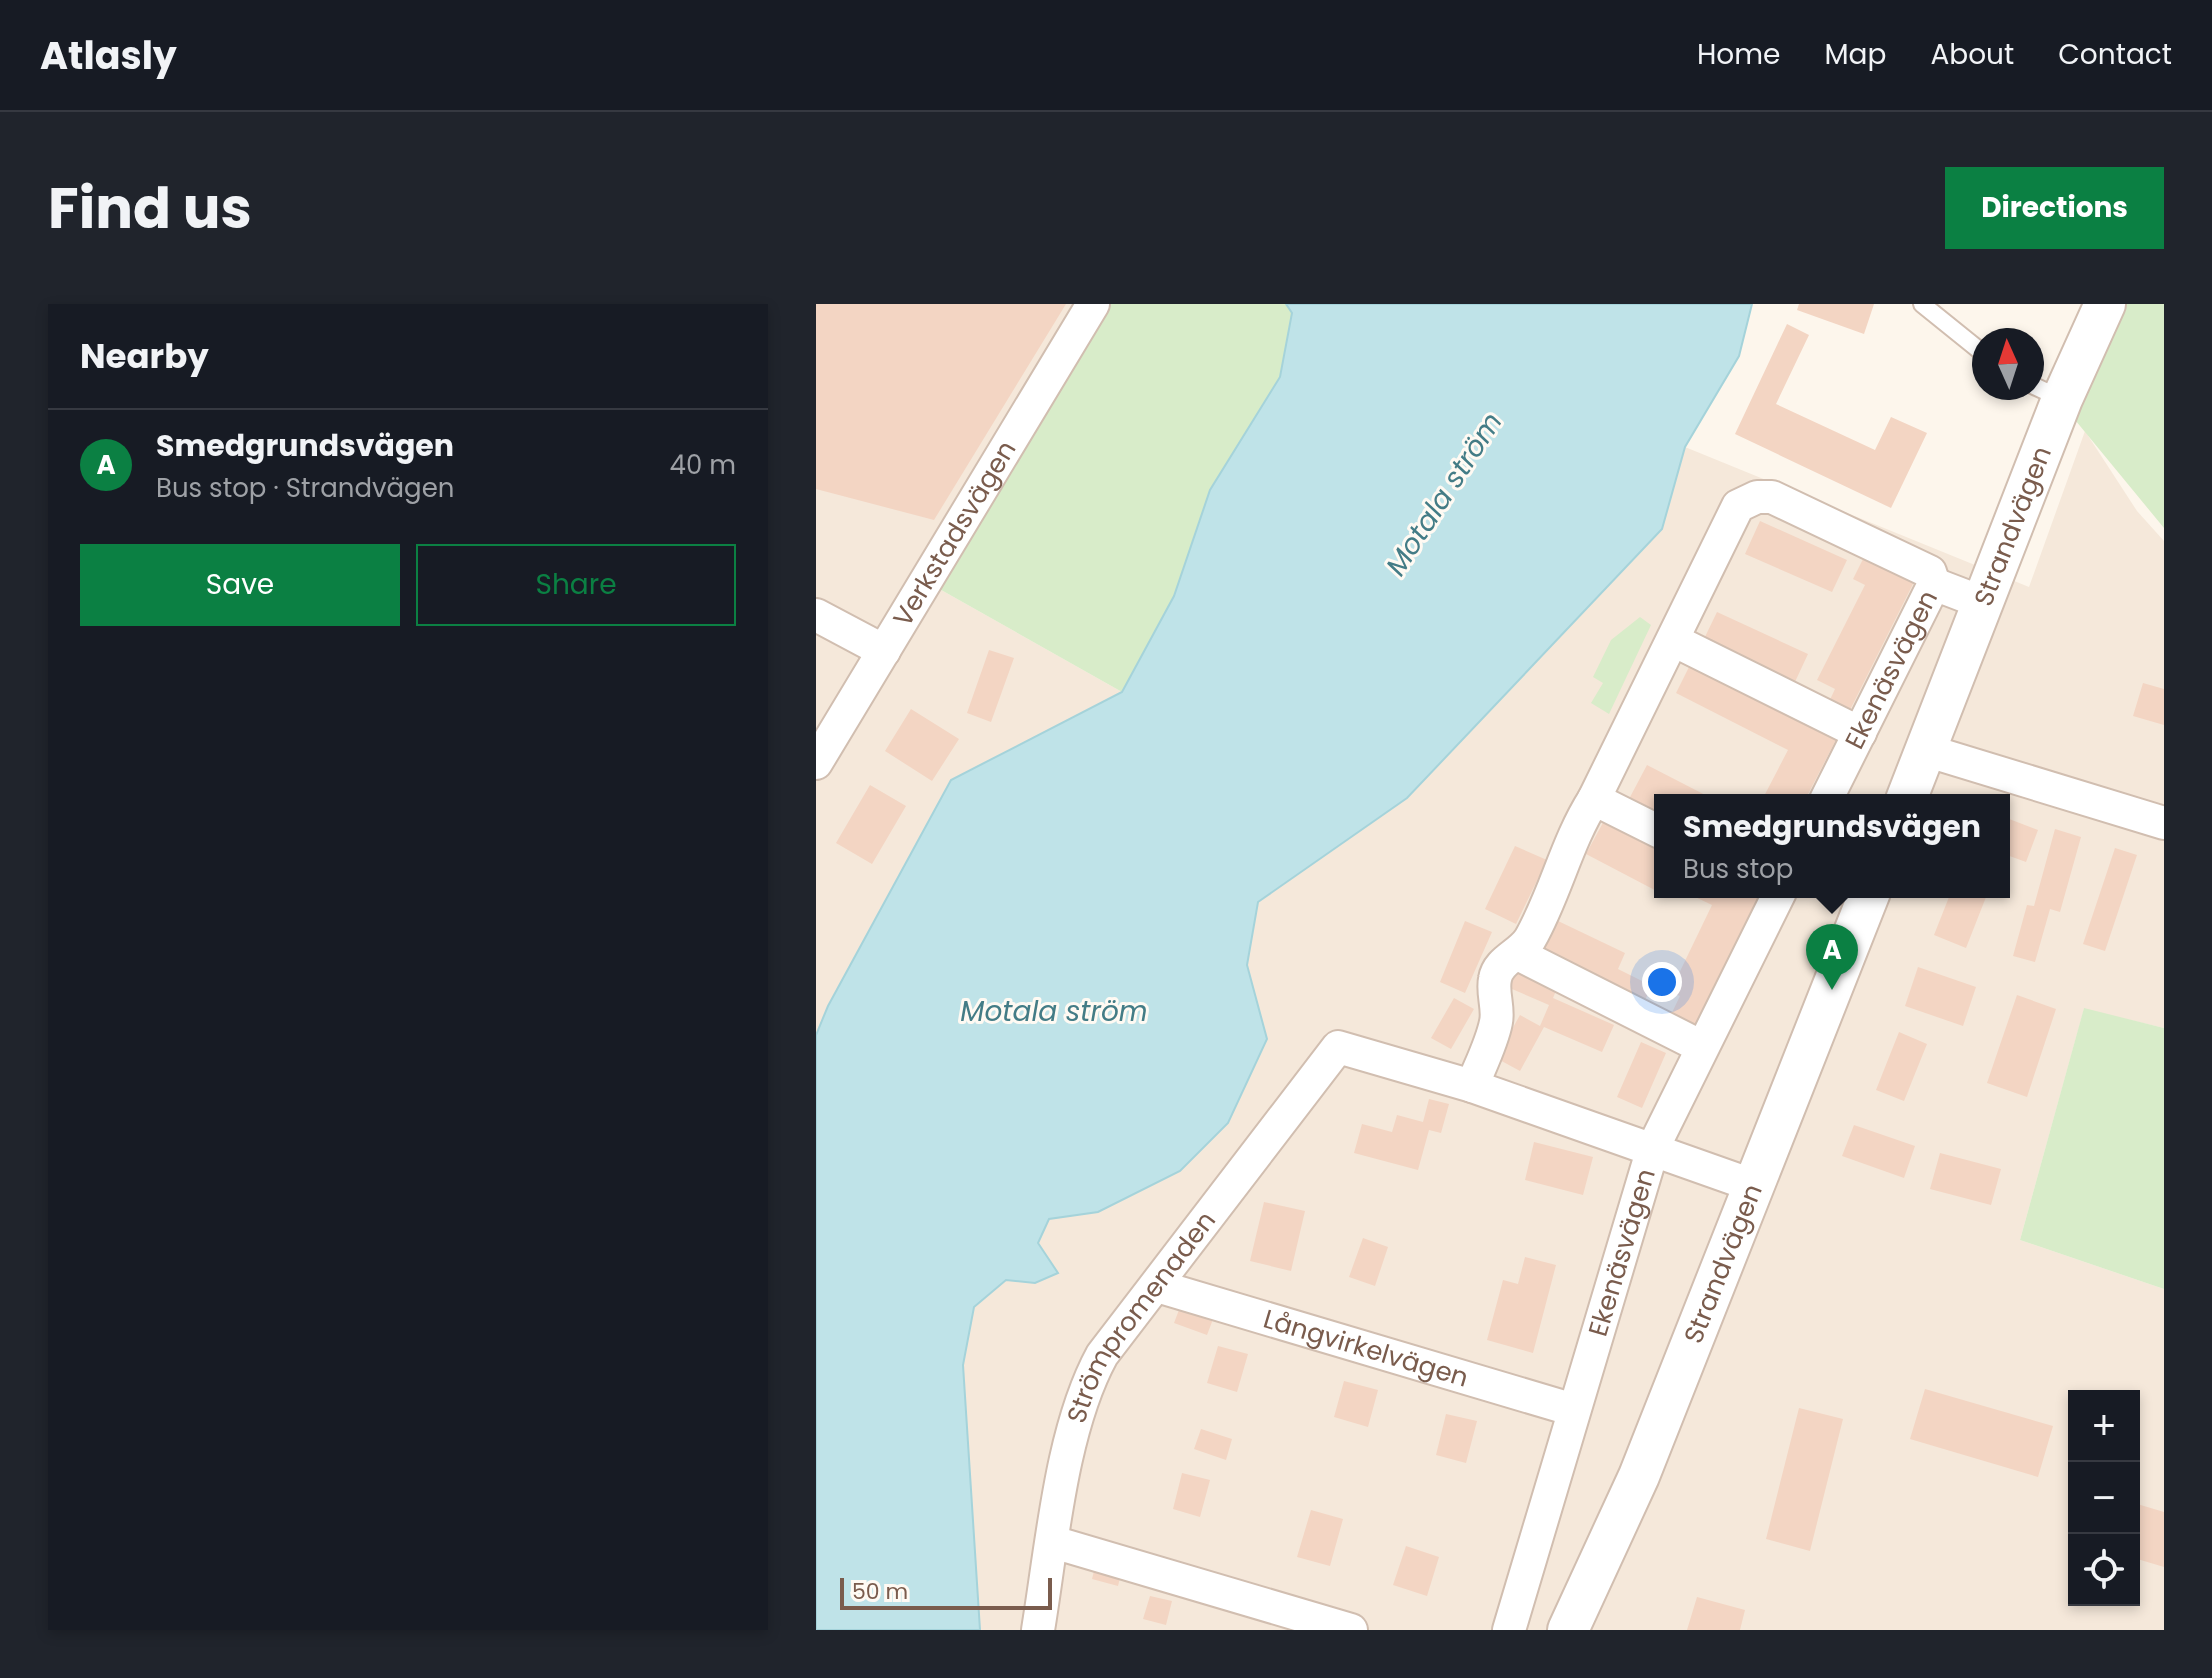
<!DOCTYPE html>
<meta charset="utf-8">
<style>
:root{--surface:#171b24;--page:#20242c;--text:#f1f3f6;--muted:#9ea1a6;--line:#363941;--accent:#0b8043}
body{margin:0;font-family:Poppins,sans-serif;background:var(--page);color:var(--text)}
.controls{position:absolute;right:24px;bottom:24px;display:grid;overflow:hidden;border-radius:0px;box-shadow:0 4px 12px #0003}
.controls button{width:72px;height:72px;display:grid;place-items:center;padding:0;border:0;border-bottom:2px solid var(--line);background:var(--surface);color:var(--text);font:40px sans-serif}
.compass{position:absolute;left:1156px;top:24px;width:72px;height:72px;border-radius:50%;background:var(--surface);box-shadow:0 4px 12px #0003;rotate:357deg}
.scale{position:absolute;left:24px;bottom:20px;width:212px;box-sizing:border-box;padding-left:8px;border:4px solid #7a5c4d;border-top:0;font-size:22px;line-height:28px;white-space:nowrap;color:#7a5c4d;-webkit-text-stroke:6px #fffaf3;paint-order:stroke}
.you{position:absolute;left:846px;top:678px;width:28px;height:28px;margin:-20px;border:6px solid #fff;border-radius:50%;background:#1a73e8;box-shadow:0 0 0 12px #1a73e833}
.badge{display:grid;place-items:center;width:52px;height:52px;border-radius:50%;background:var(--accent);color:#fff;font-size:26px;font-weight:700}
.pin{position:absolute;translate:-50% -66px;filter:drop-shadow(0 2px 4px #0008)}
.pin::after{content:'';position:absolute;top:42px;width:28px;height:24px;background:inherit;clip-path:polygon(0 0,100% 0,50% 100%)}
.popup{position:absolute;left:838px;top:490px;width:356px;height:104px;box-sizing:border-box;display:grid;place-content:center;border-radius:0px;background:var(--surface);filter:drop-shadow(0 2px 6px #0005);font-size:26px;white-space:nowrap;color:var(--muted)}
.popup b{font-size:30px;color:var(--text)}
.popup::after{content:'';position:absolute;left:50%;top:100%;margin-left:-16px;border:16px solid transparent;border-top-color:var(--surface)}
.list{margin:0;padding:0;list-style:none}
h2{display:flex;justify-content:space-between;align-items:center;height:104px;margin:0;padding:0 32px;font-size:34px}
h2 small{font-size:26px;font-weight:400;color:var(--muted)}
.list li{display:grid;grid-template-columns:52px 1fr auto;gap:24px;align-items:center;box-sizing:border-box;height:112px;padding:0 32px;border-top:2px solid var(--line)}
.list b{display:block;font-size:30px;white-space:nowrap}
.list p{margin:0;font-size:26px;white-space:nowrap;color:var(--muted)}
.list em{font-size:26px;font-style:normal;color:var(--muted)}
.actions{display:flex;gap:16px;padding:24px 32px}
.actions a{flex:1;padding:18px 0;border:2px solid var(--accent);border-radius:0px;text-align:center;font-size:28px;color:var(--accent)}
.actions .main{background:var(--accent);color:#fff}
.icon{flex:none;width:44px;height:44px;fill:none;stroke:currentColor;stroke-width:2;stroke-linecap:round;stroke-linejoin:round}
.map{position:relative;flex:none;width:1348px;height:1326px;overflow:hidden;border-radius:0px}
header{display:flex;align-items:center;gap:48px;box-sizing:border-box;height:112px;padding:0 40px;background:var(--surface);border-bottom:2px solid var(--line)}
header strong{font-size:38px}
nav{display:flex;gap:44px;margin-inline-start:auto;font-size:28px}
.intro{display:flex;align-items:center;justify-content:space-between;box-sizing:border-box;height:192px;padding:0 48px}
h1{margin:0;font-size:56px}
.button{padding:20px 36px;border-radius:0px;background:var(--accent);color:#fff;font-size:28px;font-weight:700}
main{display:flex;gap:48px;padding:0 48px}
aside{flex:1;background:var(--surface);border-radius:0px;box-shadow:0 4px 12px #0003}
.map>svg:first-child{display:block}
.residential{fill:#f5e8da;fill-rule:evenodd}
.green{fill:#d8ecc9}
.water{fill:#bfe3e8;stroke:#a5d3da;stroke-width:2}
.building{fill:#f3d5c3}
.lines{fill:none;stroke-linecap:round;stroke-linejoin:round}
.service-casing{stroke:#d1beb0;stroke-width:20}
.minor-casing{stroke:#d1beb0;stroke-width:36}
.tertiary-casing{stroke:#d1beb0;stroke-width:44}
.service{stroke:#fff;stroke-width:16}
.minor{stroke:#fff;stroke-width:32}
.tertiary{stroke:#fff;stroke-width:40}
.labels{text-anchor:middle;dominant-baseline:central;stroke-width:6;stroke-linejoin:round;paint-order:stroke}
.street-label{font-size:26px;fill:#7a5c4d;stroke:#fffaf3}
.water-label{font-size:28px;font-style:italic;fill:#437c86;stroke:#fffaf3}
</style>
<header>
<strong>Atlasly</strong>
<nav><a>Home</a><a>Map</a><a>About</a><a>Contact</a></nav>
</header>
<div class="intro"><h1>Find us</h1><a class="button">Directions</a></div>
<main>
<aside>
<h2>Nearby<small></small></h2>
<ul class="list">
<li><span class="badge">A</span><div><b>Smedgrundsvägen</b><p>Bus stop · Strandvägen</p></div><em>40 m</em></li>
</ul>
<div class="actions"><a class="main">Save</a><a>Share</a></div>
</aside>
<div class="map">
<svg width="1348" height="1326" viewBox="0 0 1348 1326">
<rect width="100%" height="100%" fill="#fdf6ec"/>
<path class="residential" d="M 0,0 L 280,0 L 111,278 L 306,388 L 135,477 L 12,701 L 0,731 Z
M 1269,127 L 1321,207 L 1348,237 L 1348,724 L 1268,705 L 1204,936 L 1348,985 L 1348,1326 L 164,1326 L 147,1061 L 158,1003 L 190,976 L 219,979 L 241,968 L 222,939 L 233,915 L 282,908 L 451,735 L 431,661 L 442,597 L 591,494 L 846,225 L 869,143 L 1213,283 ZM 844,496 L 1188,496 L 1188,588 L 844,588 ZM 1258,1092 L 1318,1092 L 1318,1296 L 1258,1296 Z"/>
<path class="green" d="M 280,0 L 470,0 L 476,9 L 464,73 L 394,186 L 358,292 L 306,388 L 111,278 Z
M 1283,0 L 1348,0 L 1348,224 L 1241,94 Z
M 824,313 L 835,321 L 793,410 L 775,399 L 787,379 L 777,373 L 795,336 Z
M 1268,704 L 1348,724 L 1348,985 L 1204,936 Z"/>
<path class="water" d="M 470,0 L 936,0 L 923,52 L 869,143 L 846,225 L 591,494 L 442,598 L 431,661 L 451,735 L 412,819 L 364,867 L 282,908 L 233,915 L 222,939 L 242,969 L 219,979 L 190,976 L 158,1003 L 147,1061 L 164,1326 L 0,1326 L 0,731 L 12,702 L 135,476 L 306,388 L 358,292 L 394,186 L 464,73 L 476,9 Z"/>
<path class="building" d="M 0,0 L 250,0 L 118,216 L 0,185 Z
M 983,0 L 1058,0 L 1048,30 L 981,6 Z
M 971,20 L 993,31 L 960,100 L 1059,146 L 1075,113 L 1111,129 L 1075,204 L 919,130 Z
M 944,217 L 1031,256 L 1016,288 L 929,250 Z
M 1052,245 L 1102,270 L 1031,412 L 1011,402 L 1019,385 L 1001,376 L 1049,281 L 1037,275 Z
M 901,308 L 992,350 L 978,380 L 887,337 Z
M 173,346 L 198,354 L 175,418 L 151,409 Z
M 878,353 L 1024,428 L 989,496 L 946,496 L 972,446 L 860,389 Z
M 1327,379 L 1348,385 L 1348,421 L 1317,412 Z
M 95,405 L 143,435 L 116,477 L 69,447 Z
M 831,461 L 899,496 L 844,496 L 844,512 L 813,495 Z
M 54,481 L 90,502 L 56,560 L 20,539 Z
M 1188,513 L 1222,526 L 1210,558 L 1188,550 Z
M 789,515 L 844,545 L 844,588 L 855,588 L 852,593 L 770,550 Z
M 1239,525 L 1265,533 L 1244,608 L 1234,605 L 1219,658 L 1197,652 L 1211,601 L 1218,602 Z
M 699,542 L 731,556 L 700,620 L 669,605 Z
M 1299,544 L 1321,551 L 1289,647 L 1267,640 Z
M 876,588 L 947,588 L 876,734 L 850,721 L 864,692 L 854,688 L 896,601 L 875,591 Z
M 1135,588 L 1172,588 L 1150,644 L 1118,631 Z
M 740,616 L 809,649 L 802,665 L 836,682 L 829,696 L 725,647 Z
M 649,617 L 676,628 L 649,689 L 624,678 Z
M 698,662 L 742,682 L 737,694 L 798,721 L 786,748 L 728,723 L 704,767 L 680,754 L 704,711 L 724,722 L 733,701 L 689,682 Z
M 1102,663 L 1160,683 L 1147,722 L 1089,702 Z
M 1201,691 L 1240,705 L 1211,793 L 1171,779 Z
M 638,694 L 658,705 L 635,745 L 615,734 Z
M 1083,728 L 1111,740 L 1088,797 L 1060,786 Z
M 825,738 L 850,749 L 826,804 L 801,793 Z
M 613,795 L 633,800 L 625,829 L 613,826 L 602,866 L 538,849 L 546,820 L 576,828 L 581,811 L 607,818 Z
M 1038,821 L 1099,842 L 1088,874 L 1026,852 Z
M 718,838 L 777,853 L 767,891 L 709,876 Z
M 1124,849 L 1185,865 L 1175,901 L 1114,885 Z
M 448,898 L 489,907 L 475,967 L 434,957 Z
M 547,934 L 572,943 L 559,982 L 533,973 Z
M 709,953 L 740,961 L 717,1049 L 671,1036 L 687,976 L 702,980 Z
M 366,998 L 399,1010 L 391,1031 L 358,1019 Z
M 402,1042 L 432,1050 L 421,1088 L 391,1079 Z
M 528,1077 L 562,1086 L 552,1123 L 518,1113 Z
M 1109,1085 L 1237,1122 L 1222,1173 L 1094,1135 Z
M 983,1104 L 1027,1115 L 994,1247 L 950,1235 Z
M 630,1110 L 661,1117 L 650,1159 L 620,1151 Z
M 385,1125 L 416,1135 L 410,1156 L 378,1145 Z
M 366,1169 L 394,1176 L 384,1213 L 357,1205 Z
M 1318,1199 L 1348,1208 L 1348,1263 L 1318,1254 Z
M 495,1206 L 527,1215 L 514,1262 L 481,1253 Z
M 590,1242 L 623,1253 L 611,1292 L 577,1281 Z
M 281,1255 L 307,1262 L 302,1282 L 276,1275 Z
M 334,1292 L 356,1297 L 350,1321 L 327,1315 Z
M 881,1293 L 929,1306 L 924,1326 L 871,1326 Z"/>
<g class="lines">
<defs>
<path id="service" d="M 1106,0 L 1168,50
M 1216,81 L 1246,95"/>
<g id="minor">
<path d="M 0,311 L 68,347"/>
<path d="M 857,336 L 1044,429"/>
<path d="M 1109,446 L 1348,519"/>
<path id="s1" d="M 0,459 L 277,0"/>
<path d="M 778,495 L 844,528"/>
<path id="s2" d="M 1010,496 L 1118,280 L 1165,298"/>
<path d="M 702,650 L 886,743"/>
<path d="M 656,782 C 664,762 676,739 680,718 C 683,704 676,689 679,675 C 682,656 704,651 714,635 C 740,589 750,539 778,495 L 922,202 L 941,193 L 956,193 L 1114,268 L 1118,280"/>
<path id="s3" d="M 341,982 L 758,1106"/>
<path d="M 237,1238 L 535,1326"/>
<path id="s4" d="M 222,1326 C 236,1241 245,1126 286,1051 L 522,743 L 656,782 L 936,881"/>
<path id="s5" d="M 693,1326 L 837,844 L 964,588"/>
</g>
<g id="tertiary">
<path id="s6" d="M 1090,496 L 1246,95 L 1289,0"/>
<path id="s7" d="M 752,1326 L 823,1172 L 1054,588"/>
</g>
</defs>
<use href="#service" class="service-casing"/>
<use href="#minor" class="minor-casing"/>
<use href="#tertiary" class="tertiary-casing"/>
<use href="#service" class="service"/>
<use href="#minor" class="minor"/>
<use href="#tertiary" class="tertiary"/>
</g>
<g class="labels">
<g class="street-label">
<text stroke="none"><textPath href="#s6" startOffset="294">Strandvägen</textPath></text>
<text stroke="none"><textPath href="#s1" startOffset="268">Verkstadsvägen</textPath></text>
<text stroke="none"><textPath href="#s2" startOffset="146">Ekenäsvägen</textPath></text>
<text stroke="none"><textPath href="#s5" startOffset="394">Ekenäsvägen</textPath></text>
<text stroke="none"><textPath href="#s7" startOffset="398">Strandvägen</textPath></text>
<text stroke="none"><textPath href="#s4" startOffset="336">Strömpromenaden</textPath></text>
<text stroke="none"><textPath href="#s3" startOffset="218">Långvirkelvägen</textPath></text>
</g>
<g class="water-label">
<text transform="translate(628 190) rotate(-57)">Motala ström</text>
<text x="238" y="707">Motala ström</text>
</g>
</g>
</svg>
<div class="controls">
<button>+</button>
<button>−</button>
<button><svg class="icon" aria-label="locate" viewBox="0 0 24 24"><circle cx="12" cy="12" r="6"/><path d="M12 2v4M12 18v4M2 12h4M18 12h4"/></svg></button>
</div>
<svg class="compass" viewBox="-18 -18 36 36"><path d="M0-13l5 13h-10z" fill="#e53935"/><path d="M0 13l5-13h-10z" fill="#9ea1a6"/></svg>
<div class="scale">50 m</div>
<div class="you"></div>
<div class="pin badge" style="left:1016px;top:686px">A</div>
<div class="popup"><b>Smedgrundsvägen</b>Bus stop</div>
</div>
</main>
